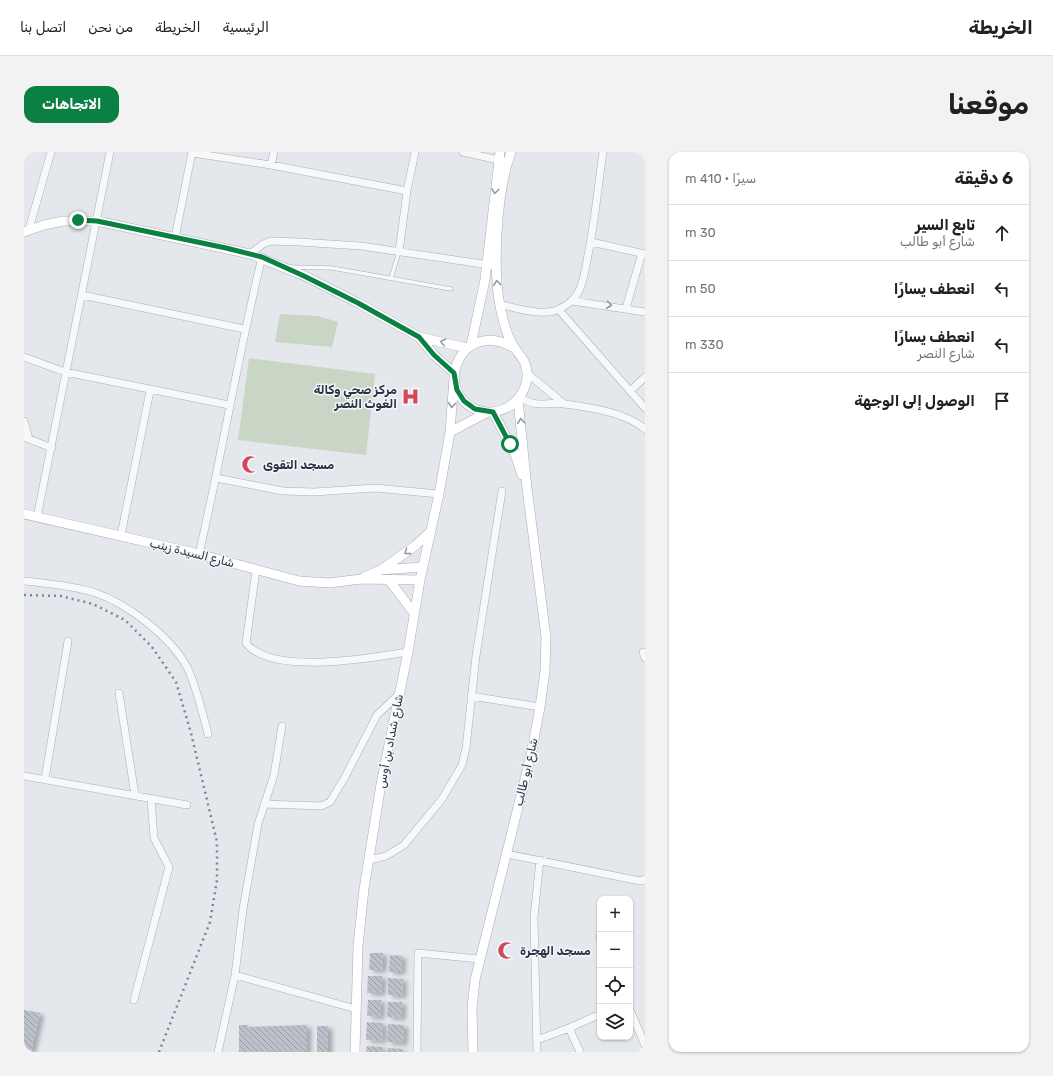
<!DOCTYPE html>
<html lang="ar">
<meta charset="utf-8">
<style>
:root{--surface:#fff;--page:#f2f2f2;--text:#202124;--muted:#757577;--line:#e0e0e0;--accent:#0b8043}
body{margin:0;font-family:Rubik,"Noto Naskh Arabic",sans-serif;background:var(--page);color:var(--text);direction:rtl}
.controls{position:absolute;right:12px;bottom:12px;display:grid;overflow:hidden;border-radius:8px;box-shadow:0 1px 3px #0004}
.controls button{width:36px;height:36px;display:grid;place-items:center;padding:0;border:0;border-bottom:1px solid var(--line);background:var(--surface);color:var(--text);font:20px sans-serif}
.stop{position:absolute;width:12px;height:12px;margin:-9px;border:3px solid #0b8043;border-radius:50%;background:#fff}
.stop.end{background:#0b8043;border-color:#fff;box-shadow:0 1px 4px #0008}
.list{margin:0;padding:0;list-style:none}
h2{display:flex;justify-content:space-between;align-items:center;height:52px;margin:0;padding:0 16px;font-size:17px}
h2 small{font-size:13px;font-weight:400;color:var(--muted)}
.list li{display:grid;grid-template-columns:26px 1fr auto;gap:12px;align-items:center;box-sizing:border-box;height:56px;padding:0 16px;border-top:1px solid var(--line)}
.list b{display:block;font-size:15px;white-space:nowrap}
.list p{margin:0;font-size:13px;white-space:nowrap;color:var(--muted)}
.list em{font-size:13px;font-style:normal;color:var(--muted)}
.icon{flex:none;width:22px;height:22px;fill:none;stroke:currentColor;stroke-width:2;stroke-linecap:round;stroke-linejoin:round}
.map{position:relative;flex:none;width:621px;height:900px;overflow:hidden;direction:ltr;border-radius:12px}
header{display:flex;align-items:center;gap:24px;box-sizing:border-box;height:56px;padding:0 20px;background:var(--surface);border-bottom:1px solid var(--line)}
header strong{font-size:19px}
nav{display:flex;gap:22px;margin-inline-start:auto;font-size:14px}
.intro{display:flex;align-items:center;justify-content:space-between;box-sizing:border-box;height:96px;padding:0 24px}
h1{margin:0;font-size:28px}
.button{padding:10px 18px;border-radius:12px;background:var(--accent);color:#fff;font-size:14px;font-weight:700}
main{display:flex;gap:24px;padding:0 24px}
aside{flex:1;background:var(--surface);border-radius:12px;box-shadow:0 1px 3px #0004}
.map>svg:first-child{display:block}
.pitch{fill:#c9d6c5}
.building{fill:url(#building-back-hatch);filter:url(#shadow)}
.lines{fill:none;stroke-linecap:round;stroke-linejoin:round}
.lane-casing{stroke:#a9aeb7;stroke-width:4.5}
.street-casing{stroke:#a9aeb7;stroke-width:8}
.secondary-casing{stroke:#a9aeb7;stroke-width:10}
.lane{stroke:#f7f8fa;stroke-width:3.5}
.street{stroke:#f7f8fa;stroke-width:7}
.secondary{stroke:#fff;stroke-width:9}
.rail{stroke:#7d8696;stroke-width:2.5;stroke-dasharray:2 4;stroke-linecap:butt}
.oneway{stroke:#959aa2}
.oneway2{stroke:#9196a0}
.route{stroke:#0b8043;stroke-width:5}
.labels{text-anchor:middle;dominant-baseline:central;stroke-width:3;stroke-linejoin:round;paint-order:stroke}
.poi-label{font-size:12px;font-weight:bold;fill:#2b3445;stroke:#f4f6f9;text-anchor:start}
.street-label{font-size:12px;fill:#2b3445;stroke:#f4f6f9}
</style>
<header>
<strong>الخريطة</strong>
<nav><a>الرئيسية</a><a>الخريطة</a><a>من نحن</a><a>اتصل بنا</a></nav>
</header>
<div class="intro"><h1>موقعنا</h1><a class="button">الاتجاهات</a></div>
<main>
<aside>
<h2>6 دقيقة<small>سيرًا · 410 m</small></h2>
<ul class="list">
<li><svg class="icon" aria-label="ahead" viewBox="0 0 24 24"><path d="M12 20V5M6 11l6-6 6 6"/></svg><div><b>تابع السير</b><p>شارع أبو طالب</p></div><em>30 m</em></li>
<li><svg class="icon" aria-label="left" viewBox="0 0 24 24"><path d="M17 20v-9H6M10 6l-5 5 5 5"/></svg><div><b>انعطف يسارًا</b></div><em>50 m</em></li>
<li><svg class="icon" aria-label="left" viewBox="0 0 24 24"><path d="M17 20v-9H6M10 6l-5 5 5 5"/></svg><div><b>انعطف يسارًا</b><p>شارع النصر</p></div><em>330 m</em></li>
<li><svg class="icon" aria-label="arrive" viewBox="0 0 24 24"><path d="M6 21V4h12l-3 4 3 4H6"/></svg><div><b>الوصول إلى الوجهة</b></div></li>
</ul>
</aside>
<div class="map">
<svg width="621" height="900" viewBox="0 0 621 900">
<defs>
<pattern id="building-back-hatch" width="6" height="6" patternUnits="userSpaceOnUse"><rect width="6" height="6" fill="#bbc0ca"/><path d="M-1 5l2 2M0 0l6 6M5-1l2 2" fill="none" stroke="#989da6"/></pattern>
<filter id="shadow"><feDropShadow dx="4.5" dy="2.5" stdDeviation="2" flood-color="#0004"/></filter>
</defs>
<rect width="100%" height="100%" fill="#e4e7ec"/>
<path class="pitch" d="M 256,162 L 294,164 L 314,170 L 308,195 L 251,190 Z
M 225,206 L 351,222 L 342,303 L 214,288 Z"/>
<path class="building" d="M 346,801 L 359,801 L 358,818 L 345,818 Z
M 366,803 L 378,804 L 377,820 L 365,820 Z
M 344,824 L 358,824 L 357,841 L 343,841 Z
M 364,826 L 379,827 L 378,844 L 364,843 Z
M 344,848 L 357,848 L 356,865 L 343,864 Z
M 364,850 L 378,850 L 377,866 L 363,865 Z
M 0,858 L 16,861 L 7,900 L 0,900 Z
M 343,870 L 359,871 L 358,889 L 342,888 Z
M 364,872 L 380,873 L 379,891 L 363,890 Z
M 215,873 L 224,873 L 224,875 L 283,873 L 283,900 L 275,900 L 275,898 L 215,900 Z
M 293,874 L 304,874 L 304,900 L 293,900 Z
M 343,894 L 359,895 L 358,900 L 342,900 Z
M 364,896 L 379,897 L 379,900 L 364,900 Z"/>
<g class="lines">
<defs>
<path id="lane" d="M 266,115 L 308,116 L 427,137
M 367,126 L 375,100"/>
<path id="street" d="M 439,0 L 479,9
M 168,1 L 247,13 L 383,39 L 391,0
M 247,13 L 250,0
M 5,77 L 27,0
M 151,86 L 168,0
M 567,90 L 621,102
M 375,100 L 383,39
M 226,102 L 239,92 L 247,89 L 275,90 L 337,94 L 472,114
M 58,143 L 220,177
M 548,149 L 621,160
M 475,152 C 490,156 521,165 535,157 C 544,153 551,147 555,139 C 560,128 562,115 564,103 C 571,69 574,34 579,0
M 602,156 L 618,101
M 535,158 L 621,256
M 0,205 L 41,220 L 205,253
M 503,221 L 540,252
M 606,239 L 621,225
M 496,246 C 518,257 521,249 541,252 C 568,256 600,260 621,277
M 0,269 L 5,287
M 0,285 L 28,296
M 192,326 L 259,339 L 290,340 L 351,336 L 415,342
M 13,365 L 86,0
M 97,383 L 126,239
M 175,402 C 198,303 214,203 238,105
M 232,418 L 222,491 C 247,524 347,506 384,500
M 0,429 C 22,431 47,434 69,440 C 103,451 146,484 163,515 C 173,536 178,559 184,582
M 619,500 L 621,506
M 95,541 L 111,643
M 447,544 L 516,555
M 0,624 L 163,653
M 21,627 L 44,489
M 240,652 L 297,654 L 306,650 L 321,625 L 353,563 L 375,542
M 483,702 L 611,728 L 618,729 L 621,727
M 345,708 L 362,704 L 380,693 L 418,647 L 438,613 L 442,596 L 452,504 L 478,339
M 576,785 L 576,786
M 211,823 L 332,857
M 110,848 L 145,715 L 130,686 L 127,647
M 606,858 L 621,893
M 545,876 L 572,864
M 513,888 L 545,876 L 556,900
M 194,900 L 211,823 L 219,757 L 234,672 L 250,623 L 258,574
M 393,900 L 394,801 L 455,807
M 513,900 L 510,765 L 516,708"/>
<path id="secondary" d="M 487,0 C 472,41 467,125 479,167 C 481,176 485,187 490,195 C 496,204 503,210 503,221 C 504,248 476,268 451,257 C 408,237 438,165 490,196
M 0,80 L 20,73 L 39,69 L 73,69 L 226,102 L 281,124 L 334,151 L 395,185 L 443,196
M 395,185 L 410,203 L 430,221
M 447,193 L 461,128 L 476,0
M 469,260 L 491,302 L 498,323
M 426,280 L 464,260
M 0,362 L 175,402 L 275,429 L 305,431 L 337,427 L 396,428
M 357,418 L 392,393 L 407,379
M 340,425 L 357,418 L 398,415
M 365,428 L 390,461
M 331,900 L 334,794 L 340,737 L 357,632 L 384,500 L 396,428 L 415,342 L 426,280 L 430,226
M 449,900 L 448,856 L 451,828 L 507,603 L 516,555 L 521,519 L 522,485 L 503,336 L 494,248"/>
</defs>
<use href="#lane" class="lane-casing"/>
<use href="#street" class="street-casing"/>
<use href="#secondary" class="secondary-casing"/>
<use href="#lane" class="lane"/>
<use href="#street" class="street"/>
<use href="#secondary" class="secondary"/>
<path class="rail" d="M 0,443 L 37,444 L 69,452 L 101,468 L 128,495 L 152,530 L 167,581 L 193,690 L 193,728 L 186,770 L 135,900"/>
</g>
<defs><path id="oneway-chevron" d="M-2-3.5L2.5 0L-2 3.5" fill="none" stroke-width="1.6" stroke-linecap="round" stroke-linejoin="round"/></defs>
<g class="oneway">
<use href="#oneway-chevron" transform="translate(471 39) rotate(97)"/>
<use href="#oneway-chevron" transform="translate(473 131) rotate(-96)"/>
<use href="#oneway-chevron" transform="translate(419 190) rotate(-167)"/>
<use href="#oneway-chevron" transform="translate(428 253) rotate(94)"/>
<use href="#oneway-chevron" transform="translate(497 269) rotate(-96)"/>
<use href="#oneway-chevron" transform="translate(383 400) rotate(144)"/>
</g>
<use class="oneway2" href="#oneway-chevron" transform="translate(585 153) rotate(7)"/>
<g class="lines">
<path class="route" d="M 54,68 L 73,69 L 202,96 L 238,105 L 280,124 L 334,151 L 395,185 L 410,203 L 430,221 L 433,238 L 440,249 L 451,257 L 469,260 L 486,292"/>
</g>
<defs>
<symbol id="hospital-bare" viewBox="-9 -9 18 18"><path d="M-5-5h3v3.5h4V-5h3V5h-3V1.5h-4V5h-3Z" fill="#d1495b" stroke="#f4f6f9" stroke-width="2.5" paint-order="stroke"/></symbol>
<symbol id="mosque-bare" viewBox="-9 -9 18 18"><path d="M3.5-4.9A6 6 0 1 0 3.5 4.9A5 5 0 1 1 3.5-4.9Z" fill="#d1495b" stroke="#f4f6f9" stroke-width="2.5" paint-order="stroke"/></symbol>
</defs>
<g fill-rule="evenodd">
<use href="#hospital-bare" x="374" y="232" width="25" height="25"/>
<use href="#mosque-bare" x="214" y="300" width="25" height="25"/>
<use href="#mosque-bare" x="470" y="786" width="25" height="25"/>
</g>
<g class="labels">
<g class="poi-label">
<text x="373" y="238" text-anchor="end">مركز صحي وكالة<tspan x="373" dy="14">الغوث النصر</tspan></text>
<text x="239" y="313">مسجد التقوى</text>
<text x="496" y="799">مسجد الهجرة</text>
</g>
<g class="street-label">
<text transform="translate(168 401) rotate(14)">شارع السيدة زينب</text>
<text transform="translate(366 589) rotate(-79)">شارع شداد بن أوس</text>
<text transform="translate(502 620) rotate(-77)">شارع أبو طالب</text>
</g>
</g>
</svg>
<div class="controls">
<button>+</button>
<button>−</button>
<button><svg class="icon" aria-label="locate" viewBox="0 0 24 24"><circle cx="12" cy="12" r="6"/><path d="M12 2v4M12 18v4M2 12h4M18 12h4"/></svg></button>
<button><svg class="icon" aria-label="layers" viewBox="0 0 24 24"><path d="M12 4l9 5-9 5-9-5zM3 14l9 5 9-5"/></svg></button>
</div>
<div class="stop" style="left:486px;top:292px"></div>
<div class="stop end" style="left:54px;top:68px"></div>
</div>
</main>
